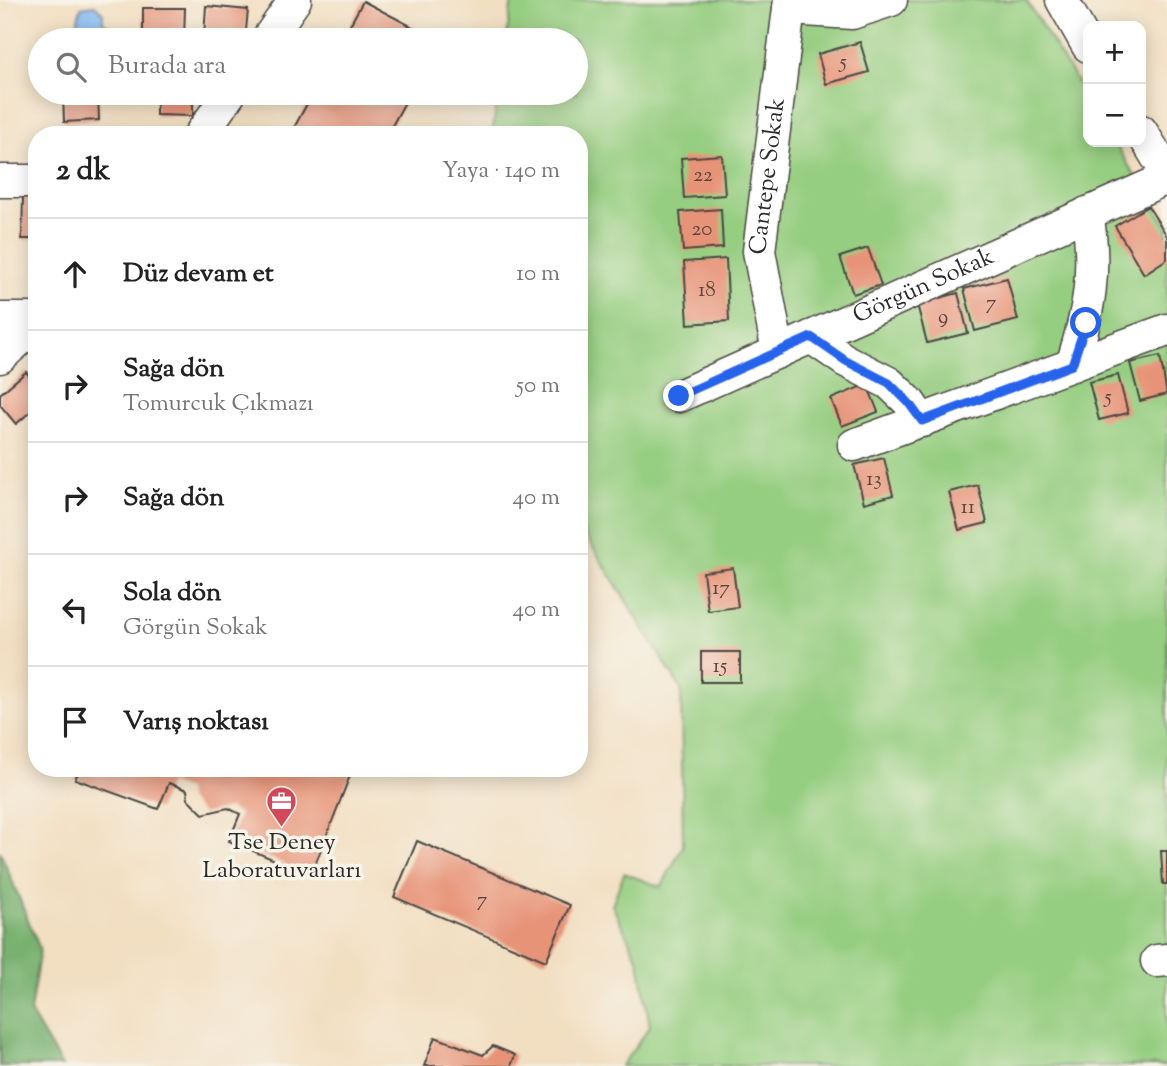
<!DOCTYPE html>
<html lang="tr">
<meta charset="utf-8">
<style>
:root{--surface:#fff;--page:#f2f2f2;--text:#222;--muted:#767676;--line:#e0e0e0}
body{margin:0;font-family:"Sorts Mill Goudy",serif;background:var(--page);color:var(--text)}
.controls{position:absolute;right:21px;top:21px;display:grid;overflow:hidden;border-radius:14px;box-shadow:0 4px 18px #0003}
.controls button{width:63px;height:63px;display:grid;place-items:center;padding:0;border:0;border-bottom:2px solid var(--line);background:var(--surface);color:var(--text);font:35px sans-serif}
.stop{position:absolute;width:21px;height:21px;margin:-16px;border:5px solid #2563eb;border-radius:50%;background:#fff}
.stop.end{background:#2563eb;border-color:#fff;box-shadow:0 2px 7px #0008}
.list{margin:0;padding:0;list-style:none}
h2{display:flex;justify-content:space-between;align-items:center;height:91px;margin:0;padding:0 28px;font-size:30px}
h2 small{font-size:23px;font-weight:400;color:var(--muted)}
.list li{display:grid;grid-template-columns:46px 1fr auto;gap:21px;align-items:center;box-sizing:border-box;height:112px;padding:0 28px;border-top:2px solid var(--line)}
.list b{display:block;font-size:26px;white-space:nowrap}
.list p{margin:0;font-size:23px;white-space:nowrap;color:var(--muted)}
.list em{font-size:23px;font-style:normal;color:var(--muted)}
.icon{flex:none;width:38px;height:38px;fill:none;stroke:currentColor;stroke-width:2;stroke-linecap:round;stroke-linejoin:round}
.map{position:relative;flex:none;width:1167px;height:1066px;overflow:hidden}
.search{position:absolute;background:var(--surface);box-shadow:0 4px 18px #0003;left:28px;top:28px;width:560px;height:77px;display:flex;align-items:center;gap:18px;box-sizing:border-box;padding:0 24px;border-radius:38px;color:var(--muted);font-size:26px}
.panel{position:absolute;background:var(--surface);box-shadow:0 4px 18px #0003;left:28px;top:126px;width:560px;height:651px;border-radius:28px}
.map>svg:first-child{display:block}
.green{fill:#96ce81;stroke:#607c56;stroke-width:2}
.forest{fill:#78b16f;stroke:#526e4d;stroke-width:2}
.water{fill:#83b9f2;stroke:#57728e;stroke-width:2}
.building{fill:#e79377}
.lines{fill:none;stroke-linecap:round;stroke-linejoin:round}
.minor-casing{stroke:#494642;stroke-width:35}
.minor{stroke:#fff;stroke-width:32}
.route{stroke:#2563eb;stroke-width:9}
.labels{text-anchor:middle;dominant-baseline:central;stroke-width:7;stroke-linejoin:round;paint-order:stroke}
.number-label{font-size:21px;fill:#5a453e}
.street-label{font-size:24px;fill:#2b2b2b;stroke:#f7f3e8}
.poi-label{font-size:24px;fill:#2b2b2b;stroke:#f7f3e8}
</style>
<div class="map">
<svg width="1167" height="1066" viewBox="0 0 1167 1066">
<rect width="100%" height="100%" fill="#f7f3e8"/>
<filter id="ink" filterUnits="userSpaceOnUse"><feTurbulence type="fractalNoise" baseFrequency=".0143" numOctaves="2"/><feDisplacementMap in="SourceGraphic" scale="14" xChannelSelector="R" yChannelSelector="G"/><feConvolveMatrix kernelMatrix="1 2 1 2 8 2 1 2 1" color-interpolation-filters="sRGB"/></filter>
<filter id="wash" filterUnits="userSpaceOnUse"><feTurbulence type="fractalNoise" baseFrequency=".00686" numOctaves="4" result="noise"/><feDisplacementMap in="SourceGraphic" scale="28" xChannelSelector="R" yChannelSelector="G"/><feGaussianBlur stdDeviation="1.57" result="paint"/><feColorMatrix in="noise" values="0 0 0 0 0 0 0 0 0 0 0 0 0 0 0 0 0 1.4 0 .05"/><feComposite in="paint" operator="in"/></filter>
<g filter="url(#wash)">
<rect width="100%" height="100%" fill="#f2dfc2"/>
<path class="green" d="M 512,0 L 1026,0 L 1088,100 L 1088,142 L 1114,142 L 1167,227 L 1167,1066 L 621,1066 L 650,1027 L 639,961 L 612,905 L 624,873 L 661,887 L 683,846 L 681,689 L 579,525 L 579,135 L 492,135 L 498,93 L 576,93 L 576,40 L 506,40 Z"/>
<path class="forest" d="M 0,851 L 40,949 L 30,1012 L 62,1066 L 0,1066 Z"/>
<path class="water" d="M 95,5 L 103,13 L 103,22 L 116,31 L 114,40 L 77,40 L 78,19 L 81,7 Z"/>
<g id="blocks">
<path class="building" d="M 363,1 L 437,40 L 342,40 Z
M 206,6 L 248,10 L 245,40 L 204,36 Z
M 143,8 L 185,8 L 184,39 L 143,39 Z
M 860,42 L 869,72 L 826,84 L 818,54 Z
M 98,93 L 99,120 L 64,122 L 63,94 Z
M 156,93 L 193,93 L 193,116 L 156,115 Z
M 313,93 L 410,93 L 387,135 L 290,135 Z
M 722,155 L 725,195 L 684,198 L 681,158 Z
M 23,197 L 37,198 L 37,239 L 22,239 Z
M 1148,206 L 1167,236 L 1167,259 L 1144,274 L 1115,226 Z
M 721,209 L 723,248 L 683,251 L 680,212 Z
M 868,248 L 881,285 L 853,294 L 840,257 Z
M 726,259 L 729,321 L 688,324 L 684,262 Z
M 1007,278 L 1018,320 L 975,331 L 964,289 Z
M 958,293 L 968,333 L 927,343 L 917,304 Z
M 1160,356 L 1167,394 L 1140,401 L 1130,363 Z
M 26,372 L 37,385 L 37,406 L 16,424 L 0,405 L 0,394 Z
M 1118,375 L 1128,413 L 1099,420 L 1089,382 Z
M 867,384 L 878,412 L 842,426 L 831,399 Z
M 884,458 L 893,495 L 864,503 L 854,465 Z
M 978,485 L 987,523 L 959,530 L 949,492 Z
M 733,568 L 738,607 L 708,611 L 703,572 Z
M 701,652 L 740,652 L 740,682 L 701,682 Z
M 80,768 L 353,768 L 311,875 L 229,841 L 240,814 L 228,808 L 203,814 L 188,799 L 187,790 L 169,783 L 158,809 L 75,779 Z
M 417,841 L 570,905 L 546,961 L 394,897 Z
M 1161,851 L 1167,851 L 1167,884 L 1163,884 Z
M 435,1037 L 483,1055 L 493,1046 L 515,1055 L 511,1066 L 424,1066 Z"/>
</g>
</g>
<g filter="url(#ink)">
<use href="#blocks" fill-opacity="0" stroke="#494642" stroke-width="2"/>
<g class="lines">
<defs>
<g id="minor">
<path d="M 1062,0 L 1088,46"/>
<path d="M 789,9 L 852,13 L 891,0"/>
<path d="M 267,40 L 295,0"/>
<path d="M 1141,131 L 1167,173"/>
<path d="M 200,135 L 230,93"/>
<path d="M 0,181 L 37,181"/>
<path d="M 0,319 L 37,319"/>
<path d="M 811,337 L 846,361 L 889,383 L 909,402 L 922,421"/>
<path id="s1" d="M 778,352 L 759,251 L 790,0"/>
<path d="M 0,357 L 37,324"/>
<path d="M 1072,365 C 1089,312 1097,269 1087,213"/>
<path id="s2" d="M 679,396 L 1167,178"/>
<path d="M 854,445 L 1167,330"/>
<path d="M 1157,961 L 1167,960"/>
</g>
</defs>
<use href="#minor" class="minor-casing"/>
<use href="#minor" class="minor"/>
</g>
</g>
<g class="lines" filter="url(#ink)">
<path class="route" d="M 679,396 L 811,337 L 846,361 L 889,383 L 908,402 L 922,421 L 1072,365 L 1086,323"/>
</g>
<defs>
<symbol id="office-pin" viewBox="-11 -11 22 30"><path d="M0 17L-7.5 6A9.5 9.5 0 1 1 7.5 6Z" fill="#d1495b" stroke="#f7f3e8"/><path d="M-6-3h4V-5.5h4V-3h4V5H-6ZM-1-4.5V-3h2v-1.5ZM-6 0V1H6V0Z" fill="#fff"/></symbol>
</defs>
<g fill-rule="evenodd">
<use href="#office-pin" x="264" y="784" width="35" height="47"/>
</g>
<g class="labels">
<g class="number-label">
<text x="843" y="63">5</text>
<text x="703" y="176">22</text>
<text x="702" y="230">20</text>
<text x="707" y="291">18</text>
<text x="991" y="304">7</text>
<text x="943" y="318">9</text>
<text x="1108" y="398">5</text>
<text x="874" y="480">13</text>
<text x="968" y="508">11</text>
<text x="721" y="589">17</text>
<text x="720" y="667">15</text>
<text x="482" y="901">7</text>
</g>
<g class="street-label">
<text stroke="none"><textPath href="#s1" startOffset="178">Cantepe Sokak</textPath></text>
<text stroke="none"><textPath href="#s2" startOffset="268">Görgün Sokak</textPath></text>
</g>
<g class="poi-label">
<text x="282" y="843">Tse Deney<tspan x="282" dy="28">Laboratuvarları</tspan></text>
</g>
</g>
</svg>
<div class="controls">
<button>+</button>
<button>−</button>
</div>
<div class="stop" style="left:1086px;top:323px"></div>
<div class="stop end" style="left:679px;top:396px"></div>
<div class="search"><svg class="icon" aria-label="search" viewBox="0 0 24 24"><circle cx="10" cy="10" r="6"/><path d="M15 15l6 6"/></svg>Burada ara</div>
<section class="panel">
<h2>2 dk<small>Yaya · 140 m</small></h2>
<ul class="list">
<li><svg class="icon" aria-label="ahead" viewBox="0 0 24 24"><path d="M12 20V5M6 11l6-6 6 6"/></svg><div><b>Düz devam et</b></div><em>10 m</em></li>
<li><svg class="icon" aria-label="right" viewBox="0 0 24 24"><path d="M7 20v-9h11M14 6l5 5-5 5"/></svg><div><b>Sağa dön</b><p>Tomurcuk Çıkmazı</p></div><em>50 m</em></li>
<li><svg class="icon" aria-label="right" viewBox="0 0 24 24"><path d="M7 20v-9h11M14 6l5 5-5 5"/></svg><div><b>Sağa dön</b></div><em>40 m</em></li>
<li><svg class="icon" aria-label="left" viewBox="0 0 24 24"><path d="M17 20v-9H6M10 6l-5 5 5 5"/></svg><div><b>Sola dön</b><p>Görgün Sokak</p></div><em>40 m</em></li>
<li><svg class="icon" aria-label="arrive" viewBox="0 0 24 24"><path d="M6 21V4h12l-3 4 3 4H6"/></svg><div><b>Varış noktası</b></div></li>
</ul>
</section>
</div>
